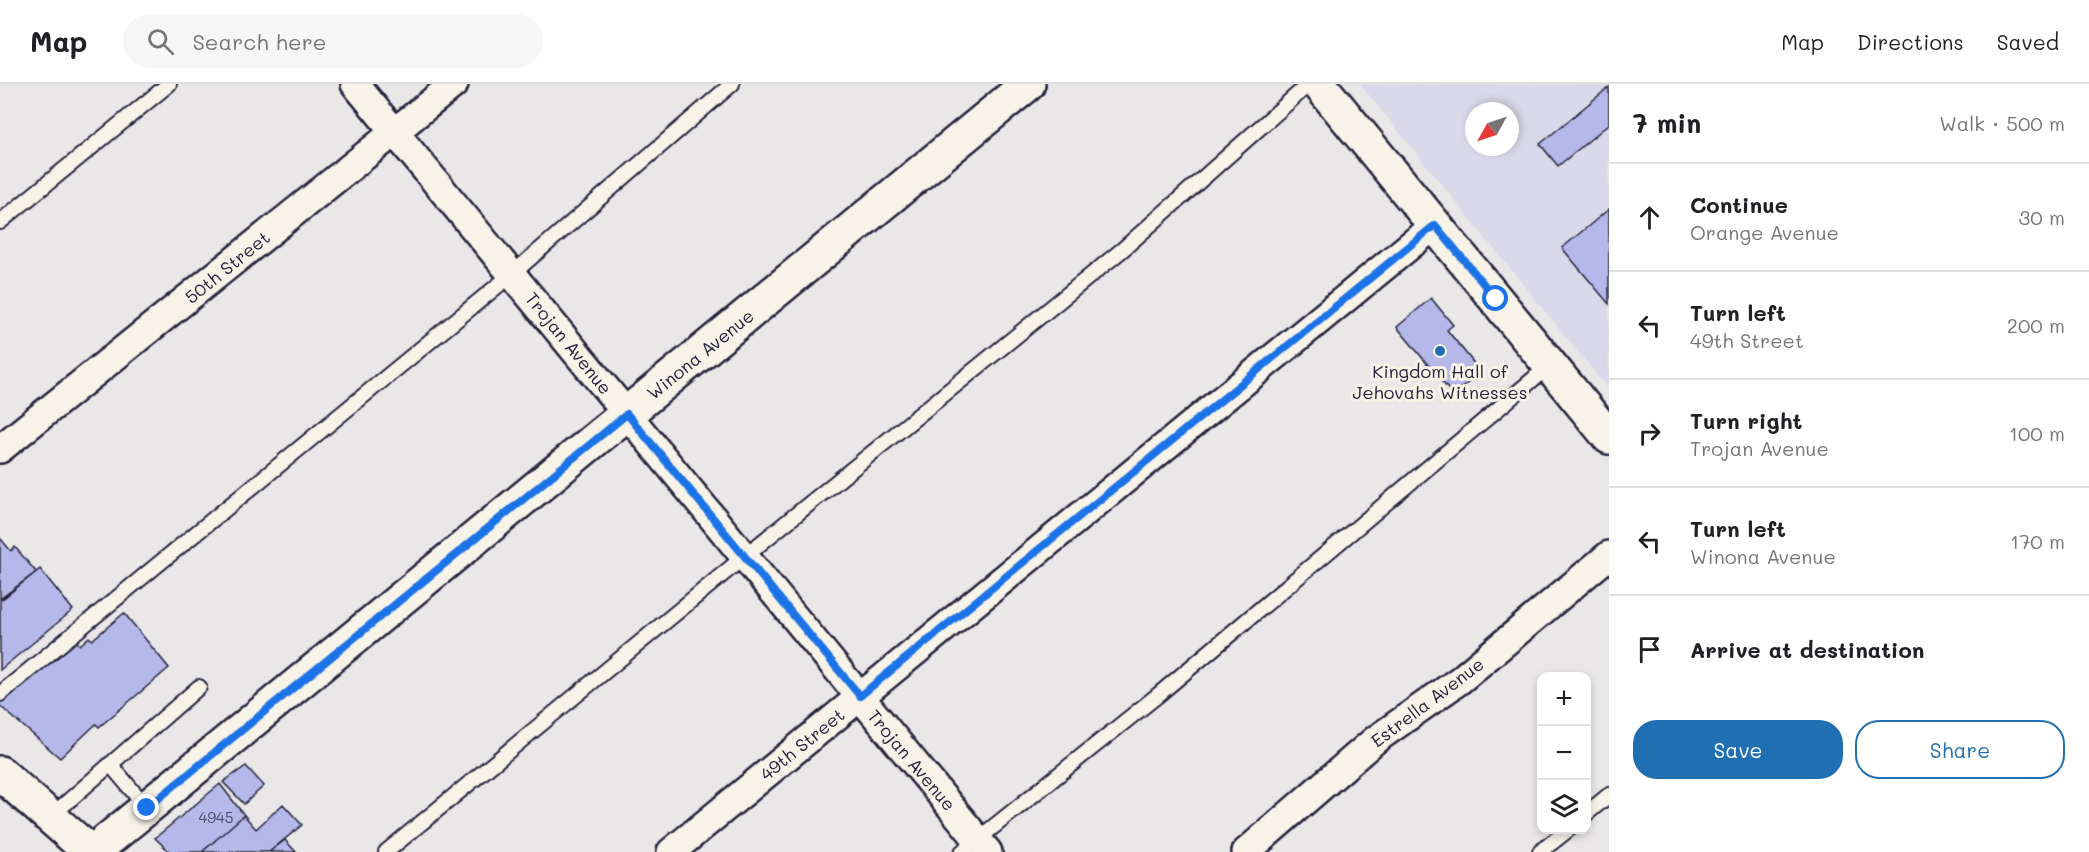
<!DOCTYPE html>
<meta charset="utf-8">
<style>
:root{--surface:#fff;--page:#f6f6f6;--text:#202124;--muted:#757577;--line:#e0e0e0;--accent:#1f6fb2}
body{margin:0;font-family:Mali,sans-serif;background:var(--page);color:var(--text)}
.controls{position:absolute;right:18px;bottom:18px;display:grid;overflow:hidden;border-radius:12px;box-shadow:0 3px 9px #0003}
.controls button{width:54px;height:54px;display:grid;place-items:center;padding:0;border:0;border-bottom:2px solid var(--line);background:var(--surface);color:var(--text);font:30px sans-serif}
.compass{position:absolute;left:1465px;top:18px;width:54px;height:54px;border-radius:50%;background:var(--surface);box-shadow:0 3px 9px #0003;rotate:230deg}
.stop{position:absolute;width:18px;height:18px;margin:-14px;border:4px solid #1a73e8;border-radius:50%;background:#fff}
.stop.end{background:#1a73e8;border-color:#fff;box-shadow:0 2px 6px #0008}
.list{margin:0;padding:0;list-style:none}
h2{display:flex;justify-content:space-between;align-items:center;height:78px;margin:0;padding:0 24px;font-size:26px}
h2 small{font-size:20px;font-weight:400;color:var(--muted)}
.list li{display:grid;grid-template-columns:39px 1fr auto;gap:18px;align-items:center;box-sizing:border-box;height:108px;padding:0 24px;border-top:2px solid var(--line)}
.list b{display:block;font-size:22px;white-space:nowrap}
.list p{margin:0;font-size:20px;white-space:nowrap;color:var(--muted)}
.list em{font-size:20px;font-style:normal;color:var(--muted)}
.actions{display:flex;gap:12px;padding:18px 24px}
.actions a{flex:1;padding:14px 0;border:2px solid var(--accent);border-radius:24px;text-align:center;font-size:21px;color:var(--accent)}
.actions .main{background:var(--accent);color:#fff}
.icon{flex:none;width:33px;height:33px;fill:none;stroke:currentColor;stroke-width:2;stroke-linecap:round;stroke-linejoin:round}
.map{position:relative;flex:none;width:1609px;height:768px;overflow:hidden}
header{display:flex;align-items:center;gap:36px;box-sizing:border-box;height:84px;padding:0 30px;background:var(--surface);border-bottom:2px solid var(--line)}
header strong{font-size:28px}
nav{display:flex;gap:33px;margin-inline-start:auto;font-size:21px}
.search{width:420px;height:54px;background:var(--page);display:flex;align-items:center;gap:15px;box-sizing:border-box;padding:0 21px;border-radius:33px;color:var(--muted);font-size:22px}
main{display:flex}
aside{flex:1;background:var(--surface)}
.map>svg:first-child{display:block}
.built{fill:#dad9e9;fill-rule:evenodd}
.building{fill:#b4b9ea;stroke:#22223b;stroke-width:1.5}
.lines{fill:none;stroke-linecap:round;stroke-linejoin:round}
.lane-casing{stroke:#22223b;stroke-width:18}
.street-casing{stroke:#22223b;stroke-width:32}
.secondary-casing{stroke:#22223b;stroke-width:38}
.primary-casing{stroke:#22223b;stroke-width:38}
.lane{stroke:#f7f3e8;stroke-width:14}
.street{stroke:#f7f3e8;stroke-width:27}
.secondary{stroke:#f7f3e8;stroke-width:33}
.primary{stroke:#f7f3e8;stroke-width:33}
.route{stroke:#1a73e8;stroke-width:8}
.poi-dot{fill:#1f6fb2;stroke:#f7f3e8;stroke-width:2}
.labels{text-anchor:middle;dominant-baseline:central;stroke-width:6;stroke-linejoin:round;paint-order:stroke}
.number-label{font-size:15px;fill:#464867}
.street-label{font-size:18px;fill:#22223b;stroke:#f7f3e8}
.poi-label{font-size:18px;fill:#22223b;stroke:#f7f3e8}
</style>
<header>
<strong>Map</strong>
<div class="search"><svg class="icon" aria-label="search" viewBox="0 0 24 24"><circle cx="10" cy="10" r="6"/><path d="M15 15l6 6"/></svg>Search here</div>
<nav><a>Map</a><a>Directions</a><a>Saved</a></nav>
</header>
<main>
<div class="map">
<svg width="1609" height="768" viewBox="0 0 1609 768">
<rect width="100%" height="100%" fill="#eae7e8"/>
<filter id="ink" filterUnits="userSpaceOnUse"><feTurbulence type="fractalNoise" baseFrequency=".0167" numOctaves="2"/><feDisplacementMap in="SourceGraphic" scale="12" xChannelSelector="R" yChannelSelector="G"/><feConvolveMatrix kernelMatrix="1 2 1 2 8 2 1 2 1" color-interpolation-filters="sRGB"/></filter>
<g filter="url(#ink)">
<path class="built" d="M 1360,0 L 1609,0 L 1609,306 ZM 1474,27 L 1510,27 L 1510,63 L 1474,63 Z"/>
<path class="building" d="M 1609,3 L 1609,40 L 1558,82 L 1540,60 Z
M 1609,125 L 1609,220 L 1562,164 Z
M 1431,214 L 1453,241 L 1447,246 L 1481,288 L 1453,311 L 1397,243 Z
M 0,454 L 11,467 L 15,463 L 36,488 L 0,515 Z
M 40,485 L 73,526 L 0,586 L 0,517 Z
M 124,529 L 169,584 L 99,643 L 96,640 L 60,674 L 0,622 L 0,616 L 74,555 L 80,561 L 89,553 L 92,556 Z
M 246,682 L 264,702 L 244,720 L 223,698 Z
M 220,700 L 244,731 L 202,768 L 170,768 L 155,754 Z
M 283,720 L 302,741 L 269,768 L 202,768 L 244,731 L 256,745 Z
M 285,756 L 296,768 L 269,768 Z"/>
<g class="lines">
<defs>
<path id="lane" d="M 0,138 L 169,0
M 0,610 L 512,190 L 732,0
M 110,680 L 147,724
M 1586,730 L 1609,711
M 50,733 L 199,603
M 386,768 L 745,472 L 1122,166 L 1309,0
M 962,768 L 1158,611 L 1550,281
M 1540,768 L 1568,746"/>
<path id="street" d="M 355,0 L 988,768
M 0,365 L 454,0
M 671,768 L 1435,141
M 1246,768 L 1375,656 L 1460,596 L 1609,471"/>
<path id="secondary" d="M 1319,0 L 1609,353
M 93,768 L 1028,0"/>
<path id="primary" d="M 0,689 L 90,768"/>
</defs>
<use href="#lane" class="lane-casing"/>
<use href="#street" class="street-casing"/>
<use href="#secondary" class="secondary-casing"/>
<use href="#primary" class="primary-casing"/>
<use href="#lane" class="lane"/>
<use href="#street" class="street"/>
<use href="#secondary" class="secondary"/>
<use href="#primary" class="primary"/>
</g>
</g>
<g class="lines" filter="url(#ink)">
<path class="route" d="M 147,724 L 627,330 L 860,612 L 1435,141 L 1496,215"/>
</g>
<circle class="poi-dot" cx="1440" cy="267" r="6"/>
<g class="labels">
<g class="number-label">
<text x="216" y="733">4945</text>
</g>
<g class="street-label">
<text transform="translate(227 183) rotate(-39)">50th Street</text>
<text transform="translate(569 259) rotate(51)">Trojan Avenue</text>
<text transform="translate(700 270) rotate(-39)">Winona Avenue</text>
<text transform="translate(1427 618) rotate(-37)">Estrella Avenue</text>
<text transform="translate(802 660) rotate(-39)">49th Street</text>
<text transform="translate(912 676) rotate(50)">Trojan Avenue</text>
</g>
<g class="poi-label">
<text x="1440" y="287">Kingdom Hall of<tspan x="1440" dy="21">Jehovahs Witnesses</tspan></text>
</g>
</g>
</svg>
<div class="controls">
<button>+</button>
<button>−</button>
<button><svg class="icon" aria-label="layers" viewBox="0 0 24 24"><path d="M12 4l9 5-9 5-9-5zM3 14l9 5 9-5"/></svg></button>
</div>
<svg class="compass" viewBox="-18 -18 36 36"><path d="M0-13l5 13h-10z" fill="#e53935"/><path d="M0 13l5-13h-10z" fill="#757577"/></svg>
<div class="stop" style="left:1496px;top:215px"></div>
<div class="stop end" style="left:147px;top:724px"></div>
</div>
<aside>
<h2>7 min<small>Walk · 500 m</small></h2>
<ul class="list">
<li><svg class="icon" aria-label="ahead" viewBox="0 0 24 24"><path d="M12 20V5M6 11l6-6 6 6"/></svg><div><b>Continue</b><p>Orange Avenue</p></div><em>30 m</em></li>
<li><svg class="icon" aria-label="left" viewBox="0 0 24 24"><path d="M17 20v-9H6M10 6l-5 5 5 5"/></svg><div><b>Turn left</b><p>49th Street</p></div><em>200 m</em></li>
<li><svg class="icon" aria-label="right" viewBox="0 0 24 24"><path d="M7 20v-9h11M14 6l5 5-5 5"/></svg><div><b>Turn right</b><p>Trojan Avenue</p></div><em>100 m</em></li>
<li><svg class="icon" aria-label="left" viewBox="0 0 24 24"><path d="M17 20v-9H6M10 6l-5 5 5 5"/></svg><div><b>Turn left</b><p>Winona Avenue</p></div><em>170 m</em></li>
<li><svg class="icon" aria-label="arrive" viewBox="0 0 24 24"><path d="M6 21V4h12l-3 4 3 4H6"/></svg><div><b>Arrive at destination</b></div></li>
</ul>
<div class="actions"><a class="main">Save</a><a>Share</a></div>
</aside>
</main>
